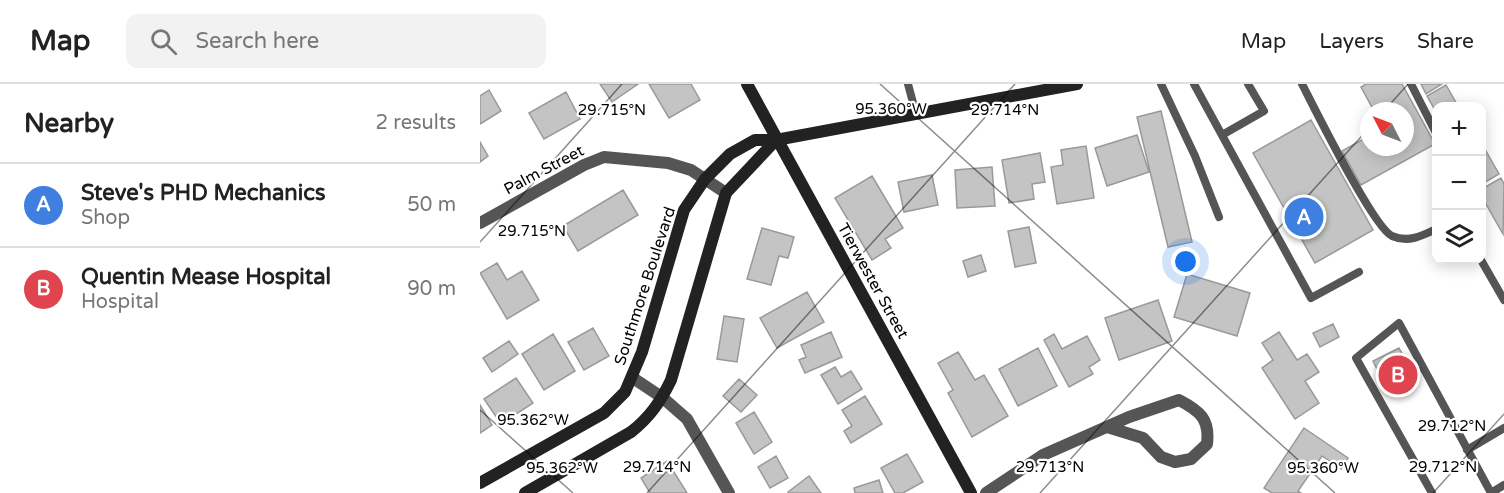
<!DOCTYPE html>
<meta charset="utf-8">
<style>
:root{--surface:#fff;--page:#f2f2f2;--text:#222;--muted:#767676;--line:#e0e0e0;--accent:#0b8043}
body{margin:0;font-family:"Varela Round",sans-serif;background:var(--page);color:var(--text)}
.controls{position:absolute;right:18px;top:18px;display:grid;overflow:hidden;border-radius:12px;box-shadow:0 3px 15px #0003}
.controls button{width:54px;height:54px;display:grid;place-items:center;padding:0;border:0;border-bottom:2px solid var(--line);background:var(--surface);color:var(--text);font:30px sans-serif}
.compass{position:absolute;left:880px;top:18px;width:54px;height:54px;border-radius:50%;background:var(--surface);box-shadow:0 3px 15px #0003;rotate:312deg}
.you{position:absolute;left:706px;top:178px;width:21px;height:21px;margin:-15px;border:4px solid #fff;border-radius:50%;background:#1a73e8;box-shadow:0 0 0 9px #1a73e833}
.badge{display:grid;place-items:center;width:39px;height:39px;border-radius:50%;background:var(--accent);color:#fff;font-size:20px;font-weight:700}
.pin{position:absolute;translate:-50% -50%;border:3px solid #fff;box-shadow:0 2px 6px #0006}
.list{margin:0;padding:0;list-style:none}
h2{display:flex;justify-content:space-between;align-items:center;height:78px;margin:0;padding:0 24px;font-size:26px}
h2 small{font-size:20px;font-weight:400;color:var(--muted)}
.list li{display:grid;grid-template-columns:39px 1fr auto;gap:18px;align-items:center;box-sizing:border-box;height:84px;padding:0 24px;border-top:2px solid var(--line)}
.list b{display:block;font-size:22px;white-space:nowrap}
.list p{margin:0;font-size:20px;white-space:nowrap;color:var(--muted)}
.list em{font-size:20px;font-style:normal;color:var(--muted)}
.icon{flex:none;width:33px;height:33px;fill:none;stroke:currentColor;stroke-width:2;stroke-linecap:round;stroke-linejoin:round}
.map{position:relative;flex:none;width:1024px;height:409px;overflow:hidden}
header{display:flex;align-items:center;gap:36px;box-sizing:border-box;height:84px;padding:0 30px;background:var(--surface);border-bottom:2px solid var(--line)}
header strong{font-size:28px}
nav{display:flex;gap:33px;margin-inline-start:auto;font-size:21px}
.search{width:420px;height:54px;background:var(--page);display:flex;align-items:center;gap:15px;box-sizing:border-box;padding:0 21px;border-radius:12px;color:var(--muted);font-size:22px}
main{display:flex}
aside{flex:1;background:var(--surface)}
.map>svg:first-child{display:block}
.building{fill:#c4c4c4;stroke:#999;stroke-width:1.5}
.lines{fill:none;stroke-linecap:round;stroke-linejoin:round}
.lane{stroke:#555;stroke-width:8}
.street{stroke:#555;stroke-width:12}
.secondary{stroke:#222;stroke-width:12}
.ticks{fill:none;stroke:#000;stroke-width:1.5;stroke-opacity:0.45}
.labels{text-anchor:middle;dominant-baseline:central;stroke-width:4.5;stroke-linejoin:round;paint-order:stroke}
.street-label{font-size:16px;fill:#000;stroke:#fff}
.ticks-label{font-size:15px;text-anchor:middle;fill:#000;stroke:#fff;stroke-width:4.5;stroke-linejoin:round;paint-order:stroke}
</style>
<header>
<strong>Map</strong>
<div class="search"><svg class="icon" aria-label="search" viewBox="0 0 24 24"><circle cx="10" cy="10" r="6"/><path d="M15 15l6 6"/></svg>Search here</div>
<nav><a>Map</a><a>Layers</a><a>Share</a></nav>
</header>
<main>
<aside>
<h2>Nearby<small>2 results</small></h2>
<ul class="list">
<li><span class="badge" style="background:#3f7fe0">A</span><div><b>Steve's PHD Mechanics</b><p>Shop</p></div><em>50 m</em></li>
<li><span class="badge" style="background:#e0444e">B</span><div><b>Quentin Mease Hospital</b><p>Hospital</p></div><em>90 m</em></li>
</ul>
</aside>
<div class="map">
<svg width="1024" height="409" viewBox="0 0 1024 409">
<rect width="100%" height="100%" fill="#fff"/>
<path class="building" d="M 120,0 L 158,0 L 132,18 Z
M 169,0 L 211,0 L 220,16 L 189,34 Z
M 886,0 L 922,0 L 955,60 L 881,101 L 862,67 L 889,52 L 889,63 L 925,63 L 925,27 L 894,27 L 881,3 Z
M 941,0 L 962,0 L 946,10 Z
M 966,1 L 978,22 L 956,22 L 956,28 L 947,12 Z
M 9,6 L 21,27 L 0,40 L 0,12 Z
M 86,8 L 100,35 L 64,55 L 49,29 Z
M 681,27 L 712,158 L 688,163 L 657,33 Z
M 831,36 L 893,146 L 835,179 L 773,69 Z
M 657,51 L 669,88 L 627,102 L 615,64 Z
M 0,58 L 8,72 L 0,78 Z
M 1002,60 L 1019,90 L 1002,100 Z
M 606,62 L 614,114 L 577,120 L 571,83 L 583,81 L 581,66 Z
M 560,69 L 565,98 L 552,100 L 554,115 L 529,119 L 522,76 Z
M 512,83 L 515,122 L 477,124 L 475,86 Z
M 452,91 L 458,121 L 424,128 L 418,98 Z
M 392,92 L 423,144 L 405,155 L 411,164 L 392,176 L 355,114 Z
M 1021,94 L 1024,100 L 1023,150 L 1002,113 L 1002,105 Z
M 143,106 L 158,131 L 98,167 L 83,142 Z
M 549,143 L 556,179 L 535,183 L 528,147 Z
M 282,144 L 314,153 L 308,174 L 299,172 L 291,201 L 267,195 Z
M 501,171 L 506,187 L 488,193 L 483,177 Z
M 17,179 L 27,196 L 42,187 L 59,216 L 27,235 L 0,189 Z
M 707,190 L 770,209 L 757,252 L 694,233 Z
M 327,208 L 344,238 L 297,264 L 280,234 Z
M 678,216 L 692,257 L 639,276 L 625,234 Z
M 244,232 L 264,235 L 257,278 L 237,275 Z
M 853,240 L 859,253 L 840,263 L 833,249 Z
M 113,244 L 129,272 L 104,286 L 88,258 Z
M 351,248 L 362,273 L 325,289 L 319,276 L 326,273 L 321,261 Z
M 799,248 L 817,276 L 827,270 L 839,288 L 825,297 L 839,319 L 815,335 L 782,284 L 793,276 L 782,259 Z
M 73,250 L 95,287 L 64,306 L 42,270 Z
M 574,250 L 582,265 L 607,252 L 620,276 L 609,283 L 613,290 L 589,303 L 564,256 Z
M 29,257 L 38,270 L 12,288 L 3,274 Z
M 558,264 L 577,302 L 538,322 L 519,285 Z
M 919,264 L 924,273 L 898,287 L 893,277 Z
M 478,268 L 495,296 L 504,291 L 528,332 L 492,353 L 468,309 L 473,306 L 458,279 Z
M 355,283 L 361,293 L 371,287 L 382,305 L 358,320 L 341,291 Z
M 36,294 L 53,319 L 21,340 L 4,315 Z
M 259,295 L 277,311 L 261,328 L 243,312 Z
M 385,312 L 402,340 L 371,359 L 364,347 L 372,342 L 362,326 Z
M 0,321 L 12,341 L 0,349 Z
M 274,328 L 292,358 L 274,370 L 256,339 Z
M 824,344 L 868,374 L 861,385 L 842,372 L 818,407 L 821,409 L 792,409 L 784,404 Z
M 427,370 L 443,398 L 423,409 L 415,409 L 401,384 Z
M 296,372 L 308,394 L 290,404 L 278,383 Z
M 187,377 L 207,409 L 170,409 L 161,394 Z
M 329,392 L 341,409 L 308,409 L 308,408 Z
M 399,396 L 403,409 L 375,409 L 374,404 Z"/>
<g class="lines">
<path class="lane" d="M 428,0 L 436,30
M 681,0 L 715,72 L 739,133
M 714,0 L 831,214 L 879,188
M 822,0 C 835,25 893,143 912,152 C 928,159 942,152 956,145
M 931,0 L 956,49
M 742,51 L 784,27 L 768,0
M 1001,176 L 1024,216
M 987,366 L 1024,344
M 952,409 L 876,274 L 919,239 L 1011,409
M 1011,409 L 1024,401"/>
<path class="street" d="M 0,139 L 104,81 L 124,73 L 188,79 L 211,86 L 246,109
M 153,294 L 183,314 L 207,335 L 249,409
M 506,409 L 563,371 L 649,333 L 699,316 C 720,327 730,335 727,360 L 711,375 L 695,378 L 681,373 L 663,354 L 627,343"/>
<path class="secondary" d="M 267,0 L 491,409
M 0,399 L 124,329 L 145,308 L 162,268 L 204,126 L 225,95 L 250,70 L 275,56 L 296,56 L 597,0
M 45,409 L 151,348 C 170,333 181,317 191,296 L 246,109 L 296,56"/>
</g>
<path class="ticks" d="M 400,0 L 855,409M 904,27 L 928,0M 0,158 L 142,0M 0,326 L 93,409M 167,409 L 535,0M 560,409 L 889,44M 953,409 L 1024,330"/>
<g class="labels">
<g class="street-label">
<text transform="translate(64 86) rotate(-28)">Palm Street</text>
<text transform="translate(393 197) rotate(61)">Tierwester Street</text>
<text transform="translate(165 202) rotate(-72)">Southmore Boulevard</text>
</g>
</g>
<g class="ticks-label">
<text x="411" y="30">95.360°W</text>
<text x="132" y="31">29.715°N</text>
<text x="525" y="31">29.714°N</text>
<text x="52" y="152">29.715°N</text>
<text x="53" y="341">95.362°W</text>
<text x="972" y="347">29.712°N</text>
<text x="177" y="388">29.714°N</text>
<text x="570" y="388">29.713°N</text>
<text x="963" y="388">29.712°N</text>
<text x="82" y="389">95.362°W</text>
<text x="843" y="389">95.360°W</text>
</g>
</svg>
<div class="controls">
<button>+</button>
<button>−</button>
<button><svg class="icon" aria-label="layers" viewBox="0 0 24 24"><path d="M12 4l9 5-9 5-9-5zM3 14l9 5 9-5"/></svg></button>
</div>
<svg class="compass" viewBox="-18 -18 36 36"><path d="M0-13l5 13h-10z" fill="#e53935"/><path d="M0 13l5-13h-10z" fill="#767676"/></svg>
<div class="you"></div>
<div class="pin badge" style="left:824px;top:133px;background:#3f7fe0">A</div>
<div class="pin badge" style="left:918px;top:291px;background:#e0444e">B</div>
</div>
</main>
